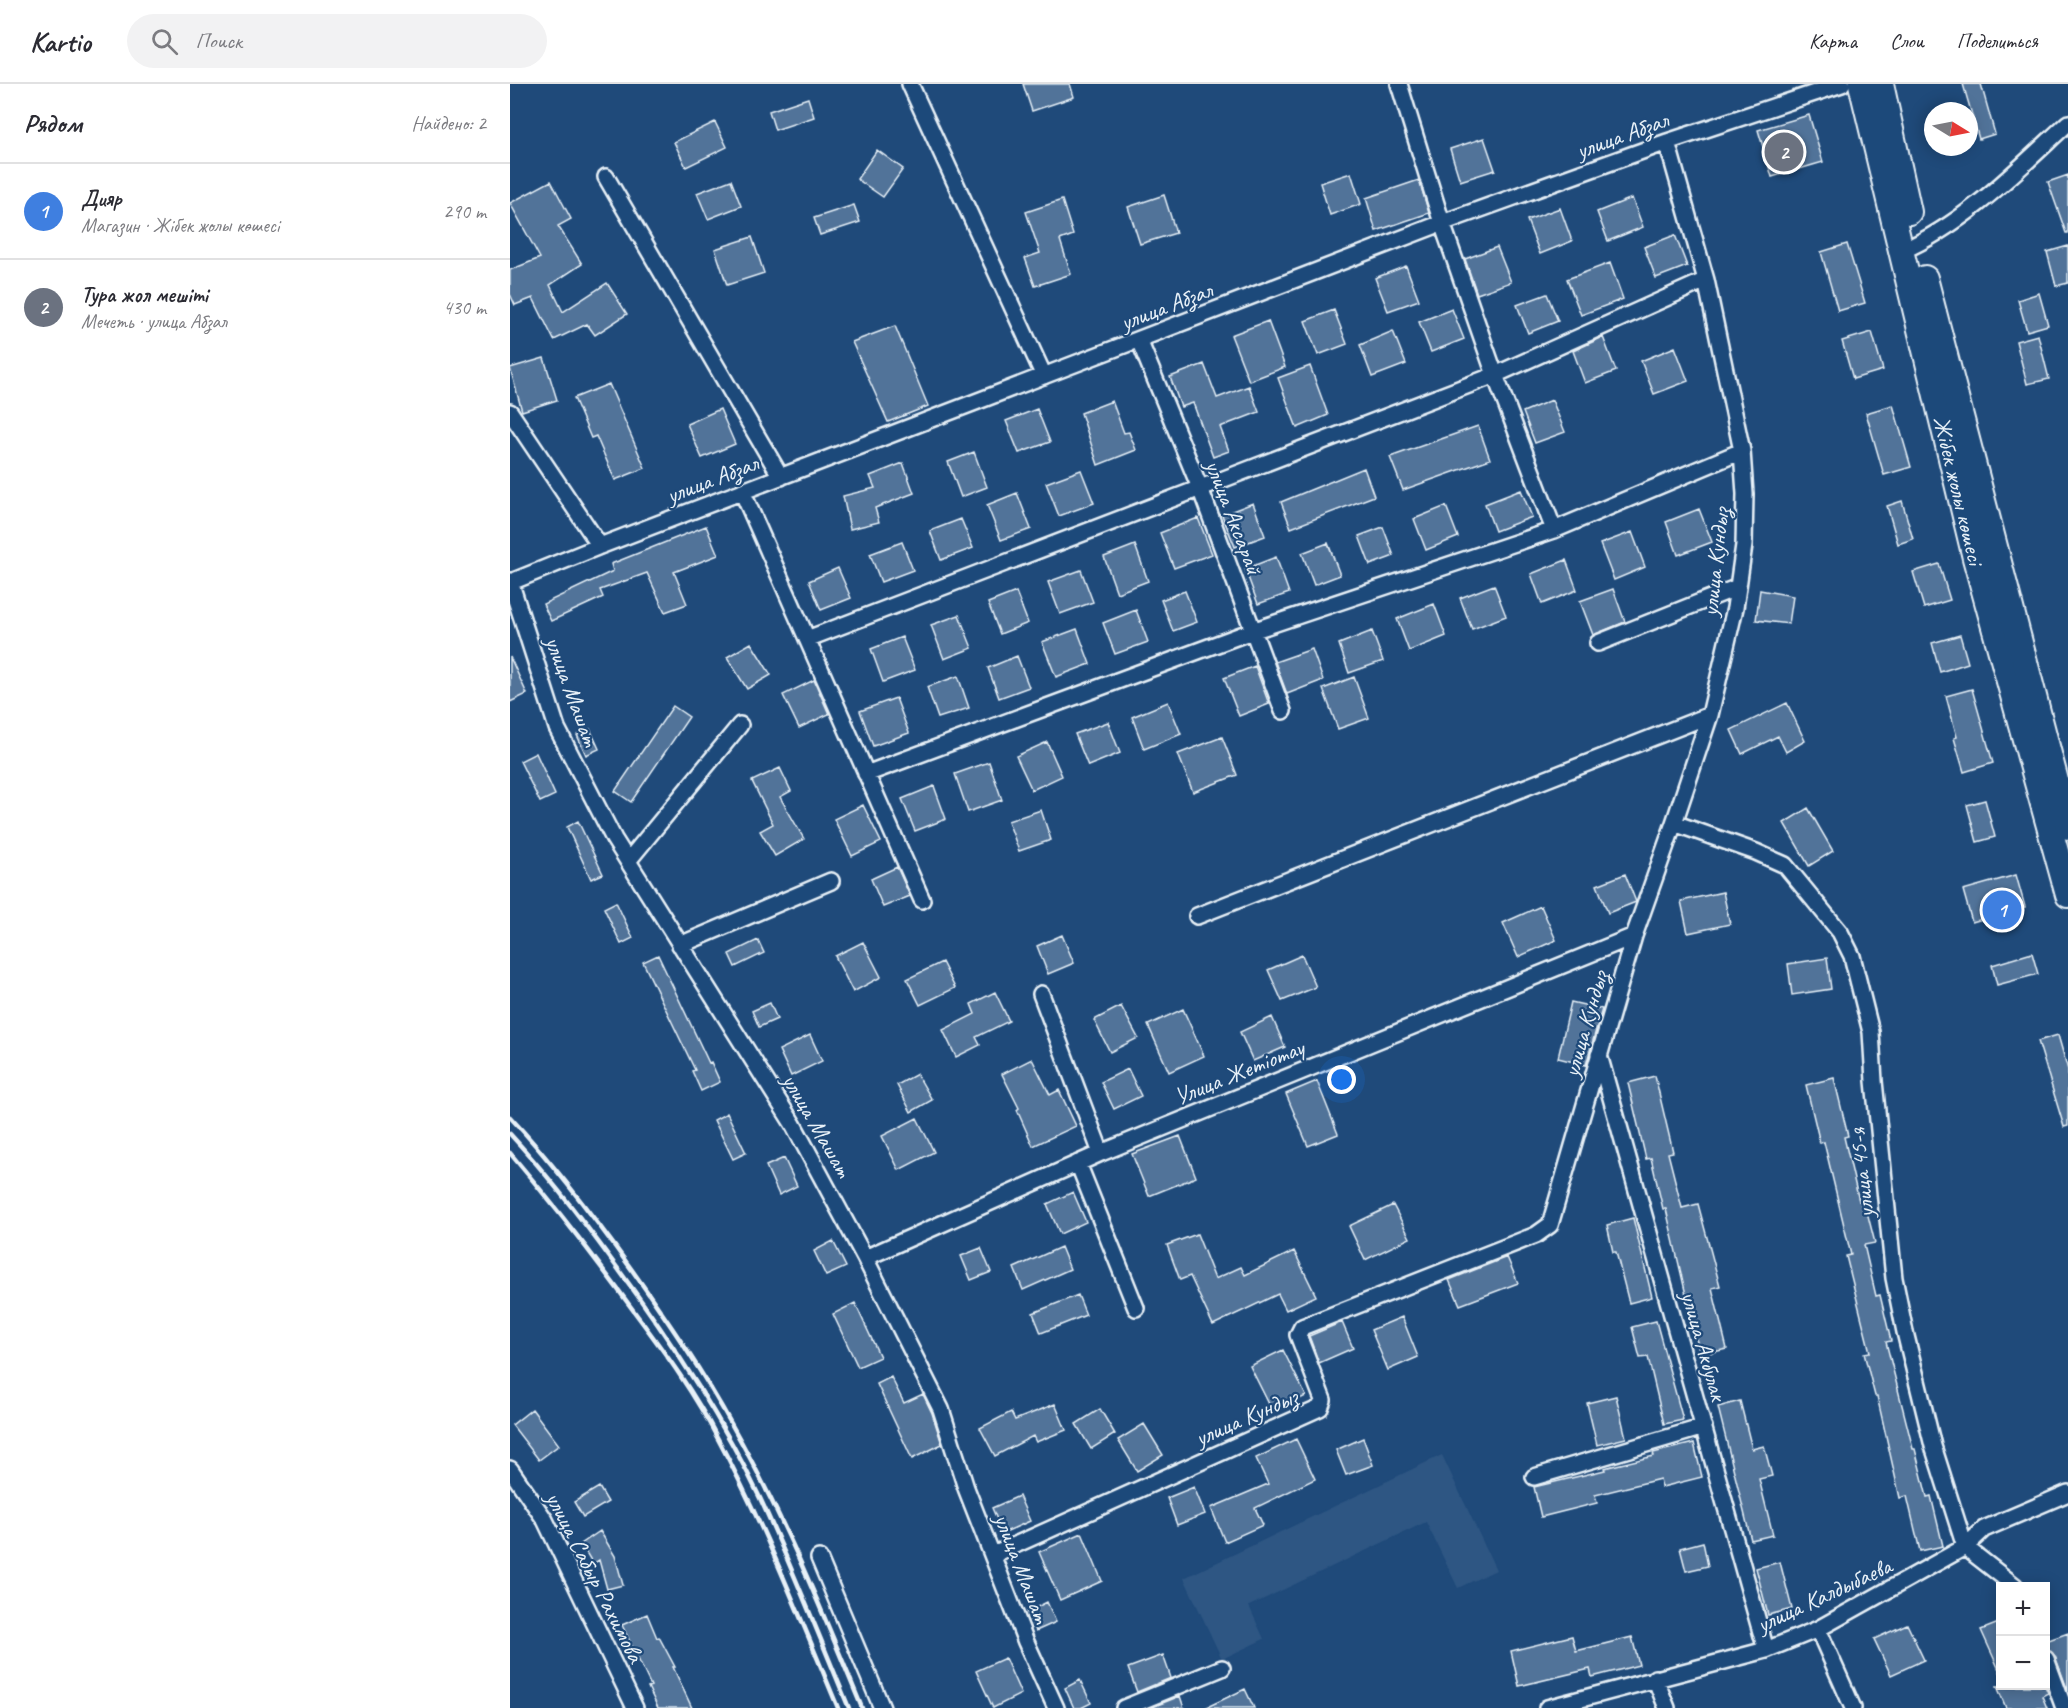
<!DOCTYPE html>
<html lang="ru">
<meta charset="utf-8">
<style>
:root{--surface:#fff;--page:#f2f2f3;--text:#2b2b33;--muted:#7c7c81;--line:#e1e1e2;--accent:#b45309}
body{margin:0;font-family:Caveat,sans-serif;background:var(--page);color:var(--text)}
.controls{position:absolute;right:18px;bottom:18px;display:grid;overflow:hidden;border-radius:0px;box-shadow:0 3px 15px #0003}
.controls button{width:54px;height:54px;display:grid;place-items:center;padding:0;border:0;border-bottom:2px solid var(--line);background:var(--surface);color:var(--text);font:30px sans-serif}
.compass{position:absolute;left:1414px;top:18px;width:54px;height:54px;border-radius:50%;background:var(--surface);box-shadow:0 3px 15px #0003;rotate:100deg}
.you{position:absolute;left:832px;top:996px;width:21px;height:21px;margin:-15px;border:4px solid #fff;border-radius:50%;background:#1a73e8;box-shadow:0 0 0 9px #1a73e833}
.badge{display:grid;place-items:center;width:39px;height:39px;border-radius:50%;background:var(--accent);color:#fff;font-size:20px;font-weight:700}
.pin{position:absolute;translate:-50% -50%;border:3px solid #fff;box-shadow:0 2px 6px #0006}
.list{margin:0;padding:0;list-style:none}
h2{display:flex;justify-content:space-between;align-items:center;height:78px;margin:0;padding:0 24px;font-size:26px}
h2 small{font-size:20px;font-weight:400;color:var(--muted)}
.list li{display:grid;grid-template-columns:39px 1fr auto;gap:18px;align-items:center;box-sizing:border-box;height:96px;padding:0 24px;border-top:2px solid var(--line)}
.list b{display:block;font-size:22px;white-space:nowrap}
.list p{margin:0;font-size:20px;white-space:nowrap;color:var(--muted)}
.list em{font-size:20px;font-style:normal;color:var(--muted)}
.icon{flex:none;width:33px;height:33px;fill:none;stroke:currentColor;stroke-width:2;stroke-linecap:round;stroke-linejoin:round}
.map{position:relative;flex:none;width:1558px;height:1624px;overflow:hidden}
header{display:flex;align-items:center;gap:36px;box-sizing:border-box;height:84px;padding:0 30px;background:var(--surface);border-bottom:2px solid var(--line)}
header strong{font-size:28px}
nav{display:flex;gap:33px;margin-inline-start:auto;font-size:21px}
.search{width:420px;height:54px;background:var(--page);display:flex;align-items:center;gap:15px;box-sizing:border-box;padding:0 21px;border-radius:33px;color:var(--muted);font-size:22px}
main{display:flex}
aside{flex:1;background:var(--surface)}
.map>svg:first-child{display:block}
.built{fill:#2e5683}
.building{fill:#517399;stroke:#e8f1f8;stroke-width:1.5}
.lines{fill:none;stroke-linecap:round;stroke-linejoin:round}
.street-casing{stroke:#e8f1f8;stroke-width:20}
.primary-casing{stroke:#e8f1f8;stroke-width:28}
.street{stroke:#1f4a7a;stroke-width:15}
.primary{stroke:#1f4a7a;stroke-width:24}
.rail{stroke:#e8f1f8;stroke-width:4.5}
.labels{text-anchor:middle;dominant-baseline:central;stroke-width:4.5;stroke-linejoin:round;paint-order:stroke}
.street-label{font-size:24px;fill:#e8f1f8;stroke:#1f4a7a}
</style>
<header>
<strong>Kartio</strong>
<div class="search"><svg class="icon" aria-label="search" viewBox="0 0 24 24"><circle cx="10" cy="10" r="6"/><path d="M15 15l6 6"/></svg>Поиск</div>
<nav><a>Карта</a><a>Слои</a><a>Поделиться</a></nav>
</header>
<main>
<aside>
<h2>Рядом<small>Найдено: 2</small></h2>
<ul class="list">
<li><span class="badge" style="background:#3f7fe0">1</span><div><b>Дияр</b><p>Магазин · Жібек жолы көшесі</p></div><em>290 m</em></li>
<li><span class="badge" style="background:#6b7280">2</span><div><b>Тура жол мешіті</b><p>Мечеть · улица Абзал</p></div><em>430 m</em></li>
</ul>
</aside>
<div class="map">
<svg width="1558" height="1624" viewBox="0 0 1558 1624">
<rect width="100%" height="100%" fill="#1f4a7a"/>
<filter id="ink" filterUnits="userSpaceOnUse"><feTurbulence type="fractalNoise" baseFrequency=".0167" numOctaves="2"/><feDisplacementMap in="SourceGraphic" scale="12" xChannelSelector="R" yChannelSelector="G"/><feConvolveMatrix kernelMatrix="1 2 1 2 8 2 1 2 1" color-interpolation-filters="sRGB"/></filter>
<g filter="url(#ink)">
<path class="built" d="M 932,1371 L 986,1486 L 948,1504 L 916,1438 L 739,1522 L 754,1555 L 712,1575 L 674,1494 Z"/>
<path class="building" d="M 513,0 L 560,0 L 564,13 L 522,27 Z
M 1453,0 L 1471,0 L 1485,50 L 1469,55 Z
M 298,14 L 304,33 L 265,46 L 259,27 Z
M 1299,31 L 1313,78 L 1262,93 L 1248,46 Z
M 205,38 L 217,63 L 176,83 L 164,58 Z
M 974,54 L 985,86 L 950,97 L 940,65 Z
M 367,66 L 393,85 L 373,113 L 347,95 Z
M 841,89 L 851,120 L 820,131 L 810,99 Z
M 1558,91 L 1558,149 L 1556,149 L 1538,98 Z
M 221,96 L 231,122 L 198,135 L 187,109 Z
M 909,96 L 919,129 L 866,147 L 856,114 Z
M 41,97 L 61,135 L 48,142 L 72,180 L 40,201 L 53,228 L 97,199 L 117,230 L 85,251 L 77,240 L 44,256 L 23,214 L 5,221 L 0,210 L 0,186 L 30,174 L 0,119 Z
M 654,111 L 666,149 L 630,160 L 618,123 Z
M 1122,114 L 1133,143 L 1098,157 L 1087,128 Z
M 552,116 L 563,151 L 550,156 L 561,190 L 525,202 L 515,174 L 530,169 L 516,128 Z
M 344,121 L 350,138 L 310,151 L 304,134 Z
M 1050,124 L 1062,157 L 1030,170 L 1017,136 Z
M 1165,151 L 1177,182 L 1146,194 L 1134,163 Z
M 242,153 L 254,189 L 217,201 L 205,165 Z
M 1337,160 L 1355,219 L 1328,227 L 1311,168 Z
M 1558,162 L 1558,199 L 1546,202 L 1537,168 Z
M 987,163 L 1001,198 L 967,210 L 955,175 Z
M 1100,179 L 1113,215 L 1071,231 L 1057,195 Z
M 896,182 L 909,216 L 878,227 L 865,194 Z
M 1529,209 L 1538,241 L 1517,247 L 1508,216 Z
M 1037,210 L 1048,237 L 1018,249 L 1007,221 Z
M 942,225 L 954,255 L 921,268 L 909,238 Z
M 824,226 L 837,260 L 808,271 L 795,237 Z
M 758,237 L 775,283 L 739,297 L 721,251 Z
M 385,242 L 418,322 L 378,338 L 342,258 Z
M 883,247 L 896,280 L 862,293 L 850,261 Z
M 1362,248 L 1373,286 L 1343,295 L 1332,257 Z
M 1528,251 L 1539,295 L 1517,300 L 1506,257 Z
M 1093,253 L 1106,287 L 1075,299 L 1063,267 Z
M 1165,263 L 1178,297 L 1144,310 L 1131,277 Z
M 34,274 L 47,316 L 12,327 L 0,284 Z
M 694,280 L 707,314 L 739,302 L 749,328 L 710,343 L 719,367 L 703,373 L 683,319 L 671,323 L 660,293 Z
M 800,282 L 818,331 L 787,344 L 768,294 Z
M 99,300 L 135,384 L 105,396 L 86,352 L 81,354 L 64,314 Z
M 1042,316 L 1055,348 L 1025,359 L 1013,328 Z
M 602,317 L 614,349 L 619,348 L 626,366 L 588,381 L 571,329 Z
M 1383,321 L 1401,383 L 1374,391 L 1356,329 Z
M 210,325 L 225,360 L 192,374 L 177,340 Z
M 527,325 L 540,358 L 509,369 L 496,337 Z
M 968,342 L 980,375 L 893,406 L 880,373 Z
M 464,368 L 477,403 L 451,413 L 438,378 Z
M 393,379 L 404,409 L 365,424 L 369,438 L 340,445 L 333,412 L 365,404 L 360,392 Z
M 854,384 L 864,412 L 781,444 L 771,418 Z
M 571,386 L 584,419 L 549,432 L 536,399 Z
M 1011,406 L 1022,433 L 985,447 L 975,420 Z
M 507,409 L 521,445 L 491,456 L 477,421 Z
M 1392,417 L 1403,455 L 1388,460 L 1377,422 Z
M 743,419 L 755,452 L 725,463 L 712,431 Z
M 936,422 L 948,453 L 916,466 L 904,435 Z
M 1189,425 L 1202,458 L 1168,471 L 1156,438 Z
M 688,434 L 702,470 L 664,484 L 650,449 Z
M 451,435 L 463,464 L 431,476 L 420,447 Z
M 196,442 L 208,471 L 164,488 L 177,520 L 155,528 L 137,489 L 90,506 L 93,513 L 41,537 L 33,520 L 103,487 L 101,480 Z
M 873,443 L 884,472 L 860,481 L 849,452 Z
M 1122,448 L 1135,483 L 1104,496 L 1090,460 Z
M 392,458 L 403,486 L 371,498 L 360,470 Z
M 818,459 L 830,491 L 804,501 L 792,469 Z
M 625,461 L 638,497 L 607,509 L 594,473 Z
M 766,473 L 779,509 L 748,520 L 735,485 Z
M 1056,476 L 1067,506 L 1032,520 L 1021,490 Z
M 1429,480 L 1440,516 L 1414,524 L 1403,488 Z
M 328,484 L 341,514 L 311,526 L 299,497 Z
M 571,486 L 583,518 L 550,530 L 538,498 Z
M 984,501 L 996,532 L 962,545 L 950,514 Z
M 1103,505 L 1115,538 L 1083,551 L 1070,517 Z
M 1250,506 L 1283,512 L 1279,540 L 1246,536 Z
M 675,507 L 687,538 L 663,547 L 651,516 Z
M 506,508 L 518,539 L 490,550 L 478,519 Z
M 924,520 L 936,552 L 899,567 L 887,535 Z
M 626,526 L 638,558 L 605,570 L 593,539 Z
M 449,531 L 462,564 L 434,575 L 421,541 Z
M 567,545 L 580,580 L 546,593 L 532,558 Z
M 862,547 L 873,577 L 839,589 L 829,560 Z
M 1450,551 L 1458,579 L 1430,588 L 1422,559 Z
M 392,553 L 405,586 L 373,598 L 361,565 Z
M 241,559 L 261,591 L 237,605 L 217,573 Z
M 802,565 L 813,596 L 777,610 L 765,578 Z
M 507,572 L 519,603 L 489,614 L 478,584 Z
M 0,573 L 17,610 L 0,618 Z
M 745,582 L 759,620 L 729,632 L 714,594 Z
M 448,592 L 459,624 L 428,634 L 417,603 Z
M 844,593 L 859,634 L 828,645 L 813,605 Z
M 304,596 L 319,630 L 289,644 L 273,611 Z
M 1462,605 L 1483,679 L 1454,688 L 1444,654 L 1447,653 L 1436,612 Z
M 386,614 L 399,649 L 363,662 L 350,627 Z
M 658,618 L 671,650 L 634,665 L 622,633 Z
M 1277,619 L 1295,657 L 1276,668 L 1268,652 L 1232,670 L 1221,646 Z
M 163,622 L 179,633 L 121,718 L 105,707 Z
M 598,638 L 610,669 L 578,682 L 565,650 Z
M 80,645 L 89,665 L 76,671 L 67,651 Z
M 712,653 L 727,691 L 683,708 L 668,670 Z
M 537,658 L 552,692 L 522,706 L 506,672 Z
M 26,669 L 45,711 L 30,718 L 10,677 Z
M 479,678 L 492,716 L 458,728 L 445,690 Z
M 270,684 L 281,707 L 270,713 L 294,755 L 265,772 L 250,747 L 263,740 L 242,697 Z
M 424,702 L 436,735 L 405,747 L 392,715 Z
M 1475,716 L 1485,753 L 1467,758 L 1457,721 Z
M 353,721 L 371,758 L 342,772 L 324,735 Z
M 1298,724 L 1323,767 L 1299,782 L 1274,739 Z
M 531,726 L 541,756 L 509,767 L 498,737 Z
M 68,737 L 93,790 L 81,795 L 57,743 Z
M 387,783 L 400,812 L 373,823 L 361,795 Z
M 1115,790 L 1126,818 L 1098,829 L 1087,801 Z
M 1506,791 L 1515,823 L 1462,838 L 1453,806 Z
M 1213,808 L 1220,840 L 1178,849 L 1171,817 Z
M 106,818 L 123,854 L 111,860 L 94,824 Z
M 1031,822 L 1046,856 L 1008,873 L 993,839 Z
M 552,851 L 564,879 L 538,890 L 527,862 Z
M 248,856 L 254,869 L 225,883 L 219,870 Z
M 353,858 L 371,893 L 343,908 L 325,872 Z
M 1522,869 L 1528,890 L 1487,901 L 1482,881 Z
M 148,871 L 199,979 L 201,978 L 210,998 L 191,1007 L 182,987 L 185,986 L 133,878 Z
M 792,871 L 806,903 L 772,917 L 758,886 Z
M 1317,874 L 1321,905 L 1282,911 L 1278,880 Z
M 432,878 L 445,904 L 410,921 L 397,895 Z
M 485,908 L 499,937 L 466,953 L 470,961 L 446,973 L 433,946 L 465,930 L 461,920 Z
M 1061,918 L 1092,925 L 1076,981 L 1048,974 Z
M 260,919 L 267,935 L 249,943 L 242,927 Z
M 611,922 L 628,954 L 600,968 L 584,936 Z
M 673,925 L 694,972 L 659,988 L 638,941 Z
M 762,933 L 775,963 L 743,977 L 730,948 Z
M 300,951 L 312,977 L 281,992 L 269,966 Z
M 1548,951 L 1558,986 L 1558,1042 L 1554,1043 L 1528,957 Z
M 522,975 L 540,1011 L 549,1006 L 566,1042 L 523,1062 L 507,1026 L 509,1024 L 492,990 Z
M 618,985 L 631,1012 L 604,1025 L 591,998 Z
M 407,990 L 422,1016 L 401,1028 L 387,1001 Z
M 1145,992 L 1163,1068 L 1158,1069 L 1172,1124 L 1188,1120 L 1210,1202 L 1202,1204 L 1217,1265 L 1190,1271 L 1156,1125 L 1153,1125 L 1141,1074 L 1136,1075 L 1118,999 Z
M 1324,994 L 1338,1052 L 1334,1053 L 1349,1117 L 1354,1116 L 1365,1159 L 1354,1161 L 1366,1212 L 1370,1211 L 1381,1257 L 1376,1258 L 1403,1365 L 1405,1365 L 1417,1413 L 1421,1412 L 1433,1462 L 1410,1467 L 1397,1412 L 1390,1414 L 1367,1312 L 1365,1312 L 1354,1269 L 1360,1268 L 1336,1172 L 1341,1171 L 1314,1058 L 1310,1059 L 1296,1001 Z
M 807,997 L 828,1050 L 798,1062 L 776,1010 Z
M 217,1029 L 236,1069 L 223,1075 L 204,1036 Z
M 407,1034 L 424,1068 L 389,1086 L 372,1052 Z
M 670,1052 L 686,1093 L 639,1112 L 622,1070 Z
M 274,1074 L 287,1102 L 269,1111 L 256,1082 Z
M 563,1108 L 576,1138 L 550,1150 L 537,1120 Z
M 883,1121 L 900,1154 L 855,1176 L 839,1142 Z
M 1123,1134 L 1142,1213 L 1119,1219 L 1106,1168 L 1103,1168 L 1097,1141 Z
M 687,1150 L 705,1195 L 731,1183 L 735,1191 L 784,1167 L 806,1212 L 776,1226 L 768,1210 L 703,1241 L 680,1192 L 670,1196 L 657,1161 Z
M 323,1157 L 336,1183 L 316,1192 L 304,1167 Z
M 551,1163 L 560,1185 L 513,1206 L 504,1184 Z
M 471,1164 L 481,1188 L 461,1196 L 451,1172 Z
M 997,1173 L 1008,1199 L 950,1221 L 939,1196 Z
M 568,1211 L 576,1231 L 531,1249 L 523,1229 Z
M 345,1219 L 370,1273 L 348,1283 L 323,1230 Z
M 892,1233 L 908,1273 L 878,1286 L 861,1246 Z
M 1146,1237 L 1173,1336 L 1154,1340 L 1138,1273 L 1130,1274 L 1122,1243 Z
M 832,1238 L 843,1264 L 809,1279 L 799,1252 Z
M 773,1266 L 796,1312 L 763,1328 L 740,1282 Z
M 381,1293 L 394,1319 L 413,1310 L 422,1329 L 432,1360 L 402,1375 L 367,1300 Z
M 1106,1312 L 1116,1354 L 1087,1361 L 1077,1319 Z
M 1230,1317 L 1242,1365 L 1254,1362 L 1262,1392 L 1249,1395 L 1263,1451 L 1241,1456 L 1208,1323 Z
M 545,1320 L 556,1346 L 526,1358 L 523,1352 L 485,1372 L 470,1344 L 501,1328 L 505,1336 Z
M 22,1325 L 49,1361 L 29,1376 L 2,1341 Z
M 590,1325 L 605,1350 L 581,1365 L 566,1340 Z
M 634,1340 L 653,1371 L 627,1387 L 608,1356 Z
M 853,1354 L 863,1381 L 836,1391 L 826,1366 Z
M 786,1355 L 805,1395 L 745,1424 L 753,1441 L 715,1458 L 701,1424 L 758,1400 L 746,1374 Z
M 1184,1359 L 1192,1393 L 1152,1403 L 1150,1395 L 1085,1411 L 1087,1419 L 1031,1433 L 1024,1403 L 1095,1386 L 1094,1384 L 1144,1372 L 1143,1369 Z
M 89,1403 L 98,1418 L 73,1433 L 64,1418 Z
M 684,1403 L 695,1430 L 667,1441 L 657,1414 Z
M 509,1412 L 520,1437 L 493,1449 L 482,1424 Z
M 90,1447 L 105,1472 L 113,1501 L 97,1505 L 89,1476 L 83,1480 L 71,1460 Z
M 572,1449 L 592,1497 L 550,1516 L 529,1468 Z
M 1193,1458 L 1198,1482 L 1176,1487 L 1170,1464 Z
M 1270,1478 L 1282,1525 L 1258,1531 L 1246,1484 Z
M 537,1518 L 546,1538 L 526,1547 L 517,1528 Z
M 137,1530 L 147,1554 L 149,1553 L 165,1583 L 163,1583 L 182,1624 L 148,1624 L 138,1603 L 141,1602 L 112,1541 Z
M 1491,1538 L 1491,1590 L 1471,1546 Z
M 1397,1540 L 1414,1576 L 1381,1591 L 1364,1555 Z
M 1558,1549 L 1558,1607 L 1545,1572 L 1538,1566 L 1536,1557 Z
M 1062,1552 L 1066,1567 L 1122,1553 L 1129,1581 L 1082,1593 L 1080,1585 L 1009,1602 L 1001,1567 Z
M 653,1571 L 661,1594 L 627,1608 L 618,1584 Z
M 495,1574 L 511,1610 L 483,1624 L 466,1587 Z
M 570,1596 L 581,1619 L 571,1624 L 564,1624 L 555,1604 Z
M 1487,1602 L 1535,1602 L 1538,1609 L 1532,1612 L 1537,1624 L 1496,1624 Z
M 735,1605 L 744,1624 L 695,1624 Z
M 670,1612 L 674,1624 L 640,1624 Z"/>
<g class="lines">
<defs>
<path id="street" d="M 400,0 L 534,292
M 889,0 L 932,139 L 985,291 L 1044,446
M 96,93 L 271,393
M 1392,167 C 1456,139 1507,86 1558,39
M 629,256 L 690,404 L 773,627
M 0,328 L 90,462
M 232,407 L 412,816
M 0,497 L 47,644 L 104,755 L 283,1040 L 355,1174 L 431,1325 L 456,1404 L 516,1558 L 546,1624
M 1,498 L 90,462 L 932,139 L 1157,58 L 1332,0
M 297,555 L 985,291 L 1196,196
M 1088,559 L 1228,503
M 356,690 L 742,547 L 1044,446 L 1232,367
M 1164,739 L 1246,768 L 1275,781 L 1330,848 L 1342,872 L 1361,948 L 1364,997 L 1384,1194 L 1395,1248 L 1423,1362 L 1455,1463 L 1505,1502
M 118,777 L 230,641
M 687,832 L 1200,631
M 170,861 L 321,797
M 531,910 L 591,1069
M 1089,971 L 1256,1566
M 568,1079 L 626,1224
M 355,1174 L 591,1069 L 1124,852
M 0,1385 L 35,1436 L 125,1624
M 1024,1393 L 1194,1343
M 483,1471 L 810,1324 L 813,1316 L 788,1251 L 792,1243 L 1026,1151 L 1040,1141 L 1124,852 L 1164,739 L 1200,631 L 1225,524 L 1234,461 L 1235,410 L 1232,367 L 1196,196 L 1157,58
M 309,1474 L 372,1624
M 1308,1545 L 1343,1624
M 1536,1575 L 1554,1624
M 1145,1594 L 1157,1624
M 614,1624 L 712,1584
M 1037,1624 L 1256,1566 L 1308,1545 L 1455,1463 L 1474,1445 L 1558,1409"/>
<g id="primary">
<path id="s1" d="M 1351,0 L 1465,474 L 1558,811"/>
<path d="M 1371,0 L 1399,128"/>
<path d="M 1415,194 L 1558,743"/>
</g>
</defs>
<use href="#street" class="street-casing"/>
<use href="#primary" class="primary-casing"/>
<use href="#street" class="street"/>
<use href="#primary" class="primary"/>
<path class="rail" d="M 0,1033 C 45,1081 84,1133 122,1186 C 158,1237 193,1288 223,1343 C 274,1433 313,1529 352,1624
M 0,1050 C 37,1090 71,1134 103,1178 C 158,1252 210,1330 250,1414 C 282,1483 310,1554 339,1624
M 0,1069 C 44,1121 86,1175 126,1230 C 156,1270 185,1310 208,1355 C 254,1441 290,1533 328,1624"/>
</g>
</g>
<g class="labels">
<g class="street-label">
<text transform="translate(1112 51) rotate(-20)">улица Абзал</text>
<text transform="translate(656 222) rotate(-21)">улица Абзал</text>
<text transform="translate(202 395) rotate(-21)">улица Абзал</text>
<text stroke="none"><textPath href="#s1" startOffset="418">Жібек жолы көшесі</textPath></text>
<text transform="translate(724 433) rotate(69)">улица Аксарай</text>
<text transform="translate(1205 478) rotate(-84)">улица Кундыз</text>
<text transform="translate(62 607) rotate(70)">улица Машат</text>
<text transform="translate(1075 940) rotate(-74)">улица Кундыз</text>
<text transform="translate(729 988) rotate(-22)">Улица Жетіотау</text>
<text transform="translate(307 1041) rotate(60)">улица Машат</text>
<text transform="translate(1351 1089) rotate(-96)">улица 45-я</text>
<text transform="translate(1194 1262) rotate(74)">улица Акбулак</text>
<text transform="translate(736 1333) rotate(-24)">улица Кундыз</text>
<text transform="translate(512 1484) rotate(69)">улица Машат</text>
<text transform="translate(85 1493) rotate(63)">улица Сабыр Рахимова</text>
<text transform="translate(1314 1511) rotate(-25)">улица Калдыбаева</text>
</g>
</g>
</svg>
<div class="controls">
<button>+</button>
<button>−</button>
</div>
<svg class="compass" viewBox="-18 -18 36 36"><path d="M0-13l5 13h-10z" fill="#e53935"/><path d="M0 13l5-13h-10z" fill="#7c7c81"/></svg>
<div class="you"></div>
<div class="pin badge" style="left:1492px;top:826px;background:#3f7fe0">1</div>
<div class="pin badge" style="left:1274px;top:68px;background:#6b7280">2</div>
</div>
</main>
